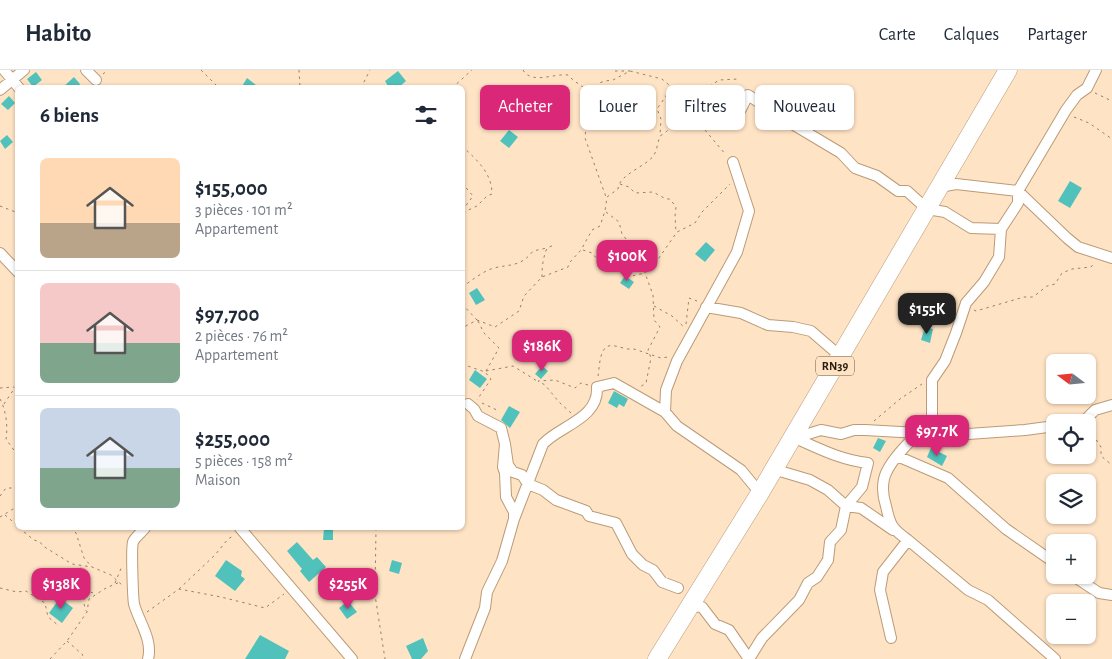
<!DOCTYPE html>
<html lang="fr">
<head>
<meta charset="utf-8">
<style>
	body { margin:0; font-family:"Alegreya Sans",sans-serif; background:#f6f6f7; color:#1f2937; height:100vh; display:flex; flex-direction:column; font-size:19px; white-space:nowrap }
	* { box-sizing:border-box; margin:0 }
	p { font-size:16px; color:#747a83 }
	.icon { flex:none; width:28px; height:28px; fill:none; stroke:currentColor; stroke-width:2; stroke-linecap:round; stroke-linejoin:round }
	.map { position:relative; flex:1; overflow:hidden }
	.drawer { position:absolute; left:15px; top:15px; width:450px; height:445px; display:flex; flex-direction:column; background:#fff; border-radius:8px; box-shadow:0 1px 4px #0004 }
	.drawer>* { flex:none }
	.banner { position:absolute; left:480px; top:15px; width:475px; height:45px; display:flex; gap:10px }
	.needle { width:32px; rotate:286deg }
	.controls { position:absolute; left:1046px; top:284px; display:grid; gap:10px }
	.controls a { display:grid; place-items:center; width:50px; height:50px; border-radius:8px; background:#fff; box-shadow:0 1px 4px #0004; font-size:25px }
	.price { position:absolute; translate:-50% -42px; padding:0 11px; border-radius:10px; background:#db2777; color:#fff; font-size:16px; line-height:32px; filter:drop-shadow(0 1px 2px #0008) }
	.price::after { content:''; position:absolute; left:50%; top:30px; width:15px; height:11px; margin-left:-8px; background:inherit; clip-path:polygon(0 0,100% 0,50% 100%) }
	.price.active { background:#222; color:#fff }
	ul { padding:0; list-style:none }
	li { display:flex; align-items:center; gap:15px; height:125px; padding:0 25px }
	li+li { border-top:1px solid #e0e1e3 }
	li span { display:grid; place-items:center; flex:none; width:140px; height:100px; border-radius:8px; color:#555 }
	li>.icon { margin-inline-start:auto }
	span .icon { width:60px; height:60px; fill:#fffc; stroke-width:1 }
	li b { font-size:21px }
	h2 { display:flex; justify-content:space-between; align-items:center; height:60px; padding:0 25px; font-size:21px }
	.pill { padding:0 18px; border-radius:8px; background:#fff; box-shadow:0 1px 4px #0004; font-size:18px; line-height:45px }
	.pill.active { background:#db2777; color:#fff }
	header { display:flex; align-items:center; gap:30px; box-sizing:border-box; height:70px; padding:0 25px; background:#fff; border-bottom:1px solid #e0e1e3 }
	header strong { font-size:24px }
	nav { display:flex; gap:28px; margin-inline-start:auto; font-size:18px }
	.map>svg:first-child { display:block }
	.building { fill:#51c2bb }
	.lines { fill:none; stroke-linecap:round; stroke-linejoin:round }
	.minor-casing { stroke:#bb9b77; stroke-width:12 }
	.trunk-casing { stroke:#bb9b77; stroke-width:19 }
	.path { stroke:#96816b; stroke-width:1; stroke-dasharray:2.5 4; stroke-linecap:butt }
	.minor { stroke:#fff; stroke-width:10 }
	.trunk { stroke:#fff; stroke-width:18 }
	.labels { text-anchor:middle; dominant-baseline:central; stroke-width:4.5; stroke-linejoin:round; paint-order:stroke }
	.shield { fill:#ffe3c5; stroke:#6a5846; stroke-width:1 }
	.shield-label { font-size:12px; font-weight:bold; fill:#2a1d0f }
</style>
</head>
<body>
<header>
<strong>Habito</strong>
<nav><a>Carte</a><a>Calques</a><a>Partager</a></nav>
</header>
<div class="map">
<svg width="1112" height="589" viewBox="0 0 1112 589">
	<rect width="100%" height="100%" fill="#ffe3c5"/>
	<path class="building" d="M398,1l8,10 -8,7h-9l-4,-7z
		M36,2l6,8 -9,7 -6,-8z
		M74,7l6,7 -3,4h-15z
		M247,8l13,10h-19z
		M802,18l21,10 -11,28 -7,-3 9,-21 -15,-7z
		M9,26l6,7 -7,7 -7,-6z
		M509,60l9,7 -9,11 -9,-7z
		M7,65l6,7 -8,7 -5,-8z
		M1070,111l12,7 -12,20 -12,-7z
		M706,172l9,8 -10,12 -10,-8z
		M625,206l9,6 -5,7 -9,-6z
		M477,218l8,12 -9,5 -7,-12z
		M925,257l8,2 -3,14 -9,-3z
		M542,296l6,5 -7,8 -6,-5z
		M475,300l12,9 -7,9 -11,-8z
		M614,321l14,8 -4,8 -5,-3 -2,4 -9,-5z
		M509,336l11,6 -10,16 -9,-8z
		M878,368l8,3 -6,11 -7,-4z
		M931,378l16,8 -5,10 -15,-9z
		M324,458h9v12h-10z
		M297,472l16,18 4,-3 9,10 -17,15 -9,-11 2,-2 -15,-18z
		M226,490l16,11 -1,5 4,3 -10,12 -20,-15z
		M392,490l10,3 -3,11 -10,-3z
		M60,528l13,10 -11,15 -13,-10z
		M348,531l9,11 -10,7 -8,-11z
		M260,565l29,16 -4,8h-40z
		M423,568l5,13 -7,8h-9l-6,-13z"/>
	<g class="lines">
		<g class="minor-casing">
			<path id="minor" d="M4,0l15,18
				M86,0l10,10
				M0,20l24,-20
				M694,40h7l12,-12 9,9 19,2 7,-14 36,24 57,34 14,15 22,8 21,15h9l20,18 18,3 26,16 30,1 -2,28 -15,25 -18,21 -10,30 -11,28 -13,19v42c-15,11 -44,39 -48,57 -2,9 -1,18 2,27 4,19 6,23 22,34l-25,32 -3,18 11,48
				M940,117l16,-3 62,7 49,47 11,9 34,11
				M1001,159l17,-26v-12l48,-81 11,-15 10,-7 9,-18
				M0,183l18,19
				M706,237l35,6 27,12 25,2 18,4 29,25
				M468,334l6,5 4,7 23,12 4,16 -2,23 2,6 1,24 8,15v7
				M665,342l1,-22 11,-29 60,-109 12,-41 -16,-49
				M1075,352l9,-1 11,-11 17,-5
				M793,370l2,-2 26,-8 20,4 13,-4h11l89,5 71,-5 30,-4
				M505,374l3,21 5,7 9,3 6,9 15,6 13,10 30,11 3,5 27,7 16,31 11,11 10,5 9,12 16,6
				M897,386l51,22 58,51 49,34
				M773,399l37,11 18,10 18,16 15,2 32,22
				M145,458c-3,4 -10,9 -12,14 -2,6 0,56 1,62 5,18 19,36 14,55
				M240,458l112,131
				M908,470l60,50 20,10 67,59
				M1072,505l27,18 13,2
				M690,536l12,1 13,17 14,6 20,29
				M465,589l20,-51 2,-16 15,-31 12,-42 29,-75c16,-18 56,-25 54,-57l17,-4 51,29 12,14 64,44 19,23
				M749,589l13,-21 37,-38 9,-17 9,-6 11,-17 2,-18 11,-12 5,-24 16,-19 6,-24c-27,-3 -48,-14 -73,-25"/>
		</g>
		<g class="trunk-casing">
			<path id="trunk" d="M657,589l103,-166 248,-423"/>
		</g>
		<path class="path" d="M201,0l18,18
			M299,0l1,18
			M523,0c9,15 31,3 45,5 6,7 14,10 21,18l10,-10 6,-2 8,-1 17,-9 32,8 7,6 -1,8 -11,16 4,10 -1,17
			M615,1h15
			M103,4l5,-4
			M361,18l9,-18
			M452,18l20,-18
			M589,23l-4,45 21,59
			M1095,23l17,8
			M696,30l10,-11 13,-9 20,-1
			M684,45l21,15 21,25
			M1074,47l15,6 23,16
			M462,76c15,14 30,27 30,48l-5,2 -10,10 -15,7
			M462,113l11,13 -11,15
			M620,114l9,3 6,6 18,-1 13,7h4l6,8 -1,9 1,16
			M0,136l18,7
			M606,142l13,10 3,12 8,10 15,29 8,22 1,25 6,7 -12,23 3,8 -5,25 -6,4
			M583,180l9,3 13,15 27,8 13,-3 9,-8 23,-33 18,-9 7,-11 28,-28
			M462,188l1,28
			M542,207c0,-11 1,-19 5,-29l7,-3
			M462,217c9,-6 21,-16 32,-19 16,-4 27,-1 39,-17l14,-3
			M462,234l15,16 -15,8
			M654,236l18,10 13,12
			M974,240l2,1 48,-14h9l14,-11 8,-2 7,-11 10,-4 19,-2 3,-4
			M477,250l18,7 24,-16 5,-15 18,-19 26,-10 2,-5 11,-12 11,-20 8,-4 5,-15 2,-14 11,-8c1,-15 28,-22 36,-34 3,-5 4,-14 6,-19 11,-6 15,-16 25,-22
			M478,251l6,12 15,15 -13,23
			M686,254l3,-26 8,3
			M18,289l-3,3 3,9
			M462,294l23,8 6,7 -14,21
			M486,301l27,-5 24,15
			M598,306c2,-11 1,-34 17,-30 6,1 12,4 19,3l27,9 7,-1
			M0,318l14,-1
			M0,329c6,11 8,27 6,40l12,17
			M482,333l17,8
			M4,334l14,-21
			M571,343l-12,-11 -14,-17 -7,-4 17,-1 20,8 6,-5 7,2
			M874,351l26,-22 22,-15
			M1089,359l12,18v9l11,9
			M0,426l6,-8h12
			M5,445l13,11
			M0,447l18,-11
			M19,458l15,12 6,2 3,4 29,18 20,3
			M70,458l6,5 8,25 8,9 19,8 11,10
			M376,458l-1,67 10,64
			M115,513l7,-17
			M69,516l13,-20
			M0,518l17,4 9,-1 19,12 3,14 11,9
			M179,519l36,-34 13,-16 5,-3
			M84,521v13l2,7
			M33,525c26,-7 38,-9 64,-1
			M147,542l32,-23 42,8 44,11 19,-14
			M67,571l16,14 -3,4
			M50,589l17,-18 20,-29 2,-13 17,-11 14,-6"/>
		<use href="#minor" class="minor"/>
		<use href="#trunk" class="trunk"/>
	</g>
	<g class="labels">
		<rect class="shield" x="816" y="286.5" width="38" height="19" rx="4"/>
		<g class="shield-label">
			<text x="835" y="296">RN39</text>
		</g>
	</g>
</svg>
<div class="controls">
<a><svg class="needle" viewBox="-14 -14 28 28"><path d="M0-13l5 13h-10z" fill="#e53935"/><path d="M0 13l5-13h-10z" fill="#747a83"/></svg></a>
<a><svg class="icon" aria-label="locate" viewBox="0 0 24 24"><circle cx="12" cy="12" r="6"/><path d="M12 2v4M12 18v4M2 12h4M18 12h4"/></svg></a>
<a><svg class="icon" aria-label="layers" viewBox="0 0 24 24"><path d="M12 4l9 5-9 5-9-5zM3 14l9 5 9-5"/></svg></a>
<a>+</a>
<a>−</a>
</div>
<b class="price" style="left:627px;top:212px">$100K</b>
<b class="price active" style="left:927px;top:265px">$155K</b>
<b class="price" style="left:542px;top:302px">$186K</b>
<b class="price" style="left:937px;top:387px">$97.7K</b>
<b class="price" style="left:61px;top:540px">$138K</b>
<b class="price" style="left:348px;top:540px">$255K</b>
<div class="banner">
<a class="pill active">Acheter</a>
<a class="pill">Louer</a>
<a class="pill">Filtres</a>
<a class="pill">Nouveau</a>
</div>
<section class="drawer">
<h2>6 biens<svg class="icon" aria-label="filters" viewBox="0 0 24 24"><path d="M4 7h16M4 17h16"/><circle cx="9" cy="7" r="2"/><circle cx="15" cy="17" r="2"/></svg></h2>
<ul>
<li><span style="background:linear-gradient(#ffd9b3 65%,#b9a48a 0)"><svg class="icon" aria-label="home" viewBox="0 0 24 24"><path d="M3 11l9-7 9 7M6 9v11h12V9"/></svg></span><div><b>$155,000</b><p>3 pièces · 101 m²</p><p>Appartement</p></div></li>
<li><span style="background:linear-gradient(#f6c9c9 60%,#7fa58c 0)"><svg class="icon" aria-label="home" viewBox="0 0 24 24"><path d="M3 11l9-7 9 7M6 9v11h12V9"/></svg></span><div><b>$97,700</b><p>2 pièces · 76 m²</p><p>Appartement</p></div></li>
<li><span style="background:linear-gradient(#c9d6e8 60%,#7fa58c 0)"><svg class="icon" aria-label="home" viewBox="0 0 24 24"><path d="M3 11l9-7 9 7M6 9v11h12V9"/></svg></span><div><b>$255,000</b><p>5 pièces · 158 m²</p><p>Maison</p></div></li>
</ul>
</section>
</div>
</body>
</html>
